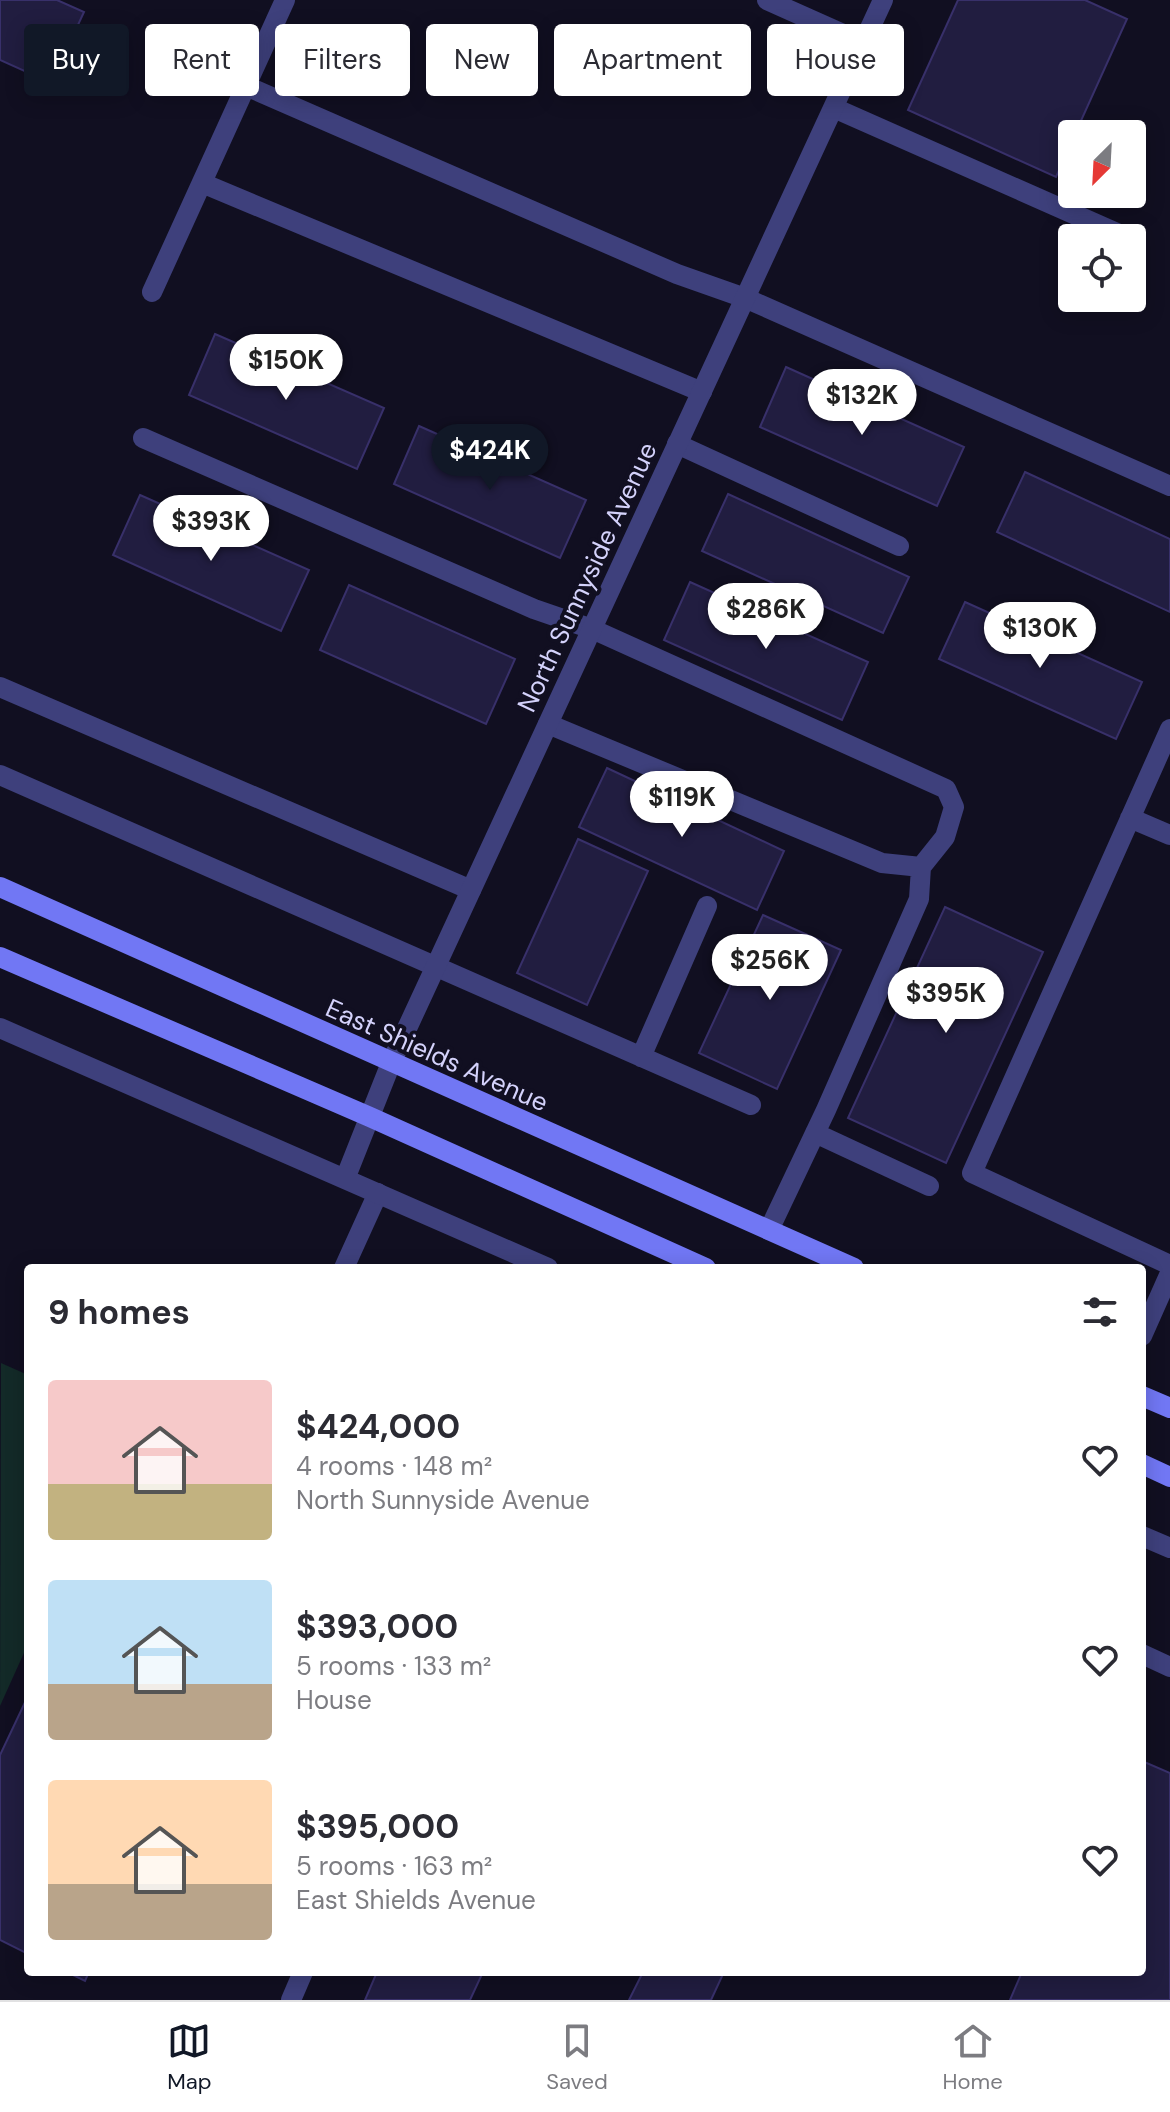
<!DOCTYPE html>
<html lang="en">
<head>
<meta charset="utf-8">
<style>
	body { margin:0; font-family:"DM Sans",sans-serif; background:#f2f2f3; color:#2b2b33; height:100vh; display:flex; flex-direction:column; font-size:30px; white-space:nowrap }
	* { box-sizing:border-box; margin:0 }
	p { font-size:26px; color:#7c7c81 }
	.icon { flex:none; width:44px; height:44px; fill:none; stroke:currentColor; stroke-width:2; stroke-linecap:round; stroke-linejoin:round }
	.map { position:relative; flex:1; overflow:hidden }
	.details { position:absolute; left:24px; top:1264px; width:1122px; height:712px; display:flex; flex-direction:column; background:#fff; border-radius:8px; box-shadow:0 4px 20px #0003 }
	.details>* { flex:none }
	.hud { position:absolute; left:24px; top:24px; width:1122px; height:72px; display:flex; gap:16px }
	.needle { width:52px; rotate:204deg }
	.tools { position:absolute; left:1058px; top:120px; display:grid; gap:16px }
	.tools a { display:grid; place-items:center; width:88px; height:88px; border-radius:8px; background:#fff; box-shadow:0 4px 20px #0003; font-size:40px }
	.price { position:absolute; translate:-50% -68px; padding:0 18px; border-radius:28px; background:#fff; color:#222; font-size:26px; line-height:52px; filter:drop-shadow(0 2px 4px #0008) }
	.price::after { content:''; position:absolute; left:50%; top:48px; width:24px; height:18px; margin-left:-12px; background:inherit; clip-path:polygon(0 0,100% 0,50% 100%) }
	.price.active { background:#111827; color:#fff }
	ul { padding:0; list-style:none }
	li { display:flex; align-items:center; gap:24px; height:200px; padding:0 24px }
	li span { display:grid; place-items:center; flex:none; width:224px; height:160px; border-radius:8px; color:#555 }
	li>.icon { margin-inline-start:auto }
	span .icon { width:96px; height:96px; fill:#fffc; stroke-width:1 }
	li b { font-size:34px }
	h2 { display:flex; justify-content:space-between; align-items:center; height:96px; padding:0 24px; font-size:34px }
	.pill { padding:0 28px; border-radius:8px; background:#fff; box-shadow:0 4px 20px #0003; font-size:28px; line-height:72px }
	.pill.active { background:#111827; color:#fff }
	.menu { display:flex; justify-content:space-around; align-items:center; height:112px; border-top:2px solid #e1e1e2; background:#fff; font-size:22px; color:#7c7c81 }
	.menu a { display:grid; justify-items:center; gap:4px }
	.menu .active { color:#111827 }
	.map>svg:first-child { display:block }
	.green { fill:#132a28 }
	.building { fill:#211d40; stroke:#38306a; stroke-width:2 }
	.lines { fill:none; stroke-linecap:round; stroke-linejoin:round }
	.service { stroke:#3e407c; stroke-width:20 }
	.minor { stroke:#3e407c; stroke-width:20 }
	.secondary { stroke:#7177f4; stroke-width:20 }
	.labels { text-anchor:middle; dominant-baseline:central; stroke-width:8; stroke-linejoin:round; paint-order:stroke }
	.street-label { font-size:26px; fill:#d4d2fb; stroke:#110f21 }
</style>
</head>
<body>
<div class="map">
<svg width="1170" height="2000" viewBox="0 0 1170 2000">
	<rect width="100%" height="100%" fill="#110f21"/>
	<path class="green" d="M1,1363l27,12v269l-28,62z"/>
	<path class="building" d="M0,0h57l27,12 -33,71 -51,-23z
		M958,0h127l42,19 -52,115h-3v7l-16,36 -148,-67z
		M215,334l169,74 -27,61 -168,-74z
		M786,367l178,80 -27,59 -177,-79z
		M419,426l167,74 -26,58 -166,-74z
		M1025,472l145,67v73l-173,-80z
		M728,494l181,83 -26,56 -181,-82z
		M140,495l169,75 -28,61 -168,-76z
		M690,582l178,80 -26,58 -178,-80z
		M349,585l166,74 -29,65 -166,-74z
		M965,602l177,80 -26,57 -177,-80z
		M607,768l177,83 -27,59 -178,-83z
		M578,839l70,32 -61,134 -70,-32z
		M945,907l98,45 -97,211 -98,-45z
		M763,915l78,35 -64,139 -78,-36z
		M28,1696v258l-28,-14v-185z
		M1142,1761l28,12v227h-160l12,-28h120z
		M67,1972h22l-4,9z
		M377,1972h106l-13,28h-105z
		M643,1972h81l-13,28h-82z"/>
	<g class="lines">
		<path class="service" d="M767,0l96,43
			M246,86l431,188 68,24 425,188
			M834,108l294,130
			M202,183l500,209
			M152,292l133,-292
			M143,438l391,171 58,20 354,160 8,18 -9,30 -24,30 -39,-4 -334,-139
			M677,444l222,102
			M0,687l471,203
			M1170,729l-198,444 198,92
			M0,775l751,330
			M1130,818l40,17
			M641,1057l66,-151
			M815,1133l114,53
			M769,1230l57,-120 93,-211 2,-32
			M344,1268l34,-75
			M1142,1336l28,-63
			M1142,1654l28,13"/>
		<path class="minor" d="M0,1028l548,240
			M345,1179l46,-116 492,-1063
			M1142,1536l28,12
			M291,2000l12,-28"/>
		<path class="secondary" d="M0,887l854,381
			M0,957l370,160 336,151
			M1142,1396l28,12
			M1142,1464l28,13"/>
	</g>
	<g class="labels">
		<g class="street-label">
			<text transform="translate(587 577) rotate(-65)">North Sunnyside Avenue</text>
			<text transform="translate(437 1055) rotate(24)">East Shields Avenue</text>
		</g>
	</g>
</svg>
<div class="tools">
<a><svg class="needle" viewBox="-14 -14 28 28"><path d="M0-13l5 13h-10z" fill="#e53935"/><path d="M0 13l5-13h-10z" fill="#7c7c81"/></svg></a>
<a><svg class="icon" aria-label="locate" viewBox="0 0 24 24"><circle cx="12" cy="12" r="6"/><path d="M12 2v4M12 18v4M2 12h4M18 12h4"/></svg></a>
</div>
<b class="price" style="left:286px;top:402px">$150K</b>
<b class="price" style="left:862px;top:437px">$132K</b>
<b class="price active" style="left:490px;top:492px">$424K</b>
<b class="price" style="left:211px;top:563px">$393K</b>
<b class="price" style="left:766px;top:651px">$286K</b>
<b class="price" style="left:1040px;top:670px">$130K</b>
<b class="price" style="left:682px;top:839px">$119K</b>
<b class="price" style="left:770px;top:1002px">$256K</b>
<b class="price" style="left:946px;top:1035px">$395K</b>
<div class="hud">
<a class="pill active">Buy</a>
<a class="pill">Rent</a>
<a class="pill">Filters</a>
<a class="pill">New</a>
<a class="pill">Apartment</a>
<a class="pill">House</a>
</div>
<section class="details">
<h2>9 homes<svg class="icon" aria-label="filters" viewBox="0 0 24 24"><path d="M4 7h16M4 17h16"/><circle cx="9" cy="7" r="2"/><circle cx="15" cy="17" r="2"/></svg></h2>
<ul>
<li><span style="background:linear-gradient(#f6c9c9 65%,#c2b280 0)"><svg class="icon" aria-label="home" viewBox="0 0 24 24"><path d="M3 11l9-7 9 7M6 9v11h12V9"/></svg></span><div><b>$424,000</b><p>4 rooms · 148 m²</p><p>North Sunnyside Avenue</p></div><svg class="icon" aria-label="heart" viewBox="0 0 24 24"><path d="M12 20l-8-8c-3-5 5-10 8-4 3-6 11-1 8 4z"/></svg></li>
<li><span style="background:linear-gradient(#bfe0f5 65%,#b9a48a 0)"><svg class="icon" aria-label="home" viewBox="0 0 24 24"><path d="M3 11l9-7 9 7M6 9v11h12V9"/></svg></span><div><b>$393,000</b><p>5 rooms · 133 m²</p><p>House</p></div><svg class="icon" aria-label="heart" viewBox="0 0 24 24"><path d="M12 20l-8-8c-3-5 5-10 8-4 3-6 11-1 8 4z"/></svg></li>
<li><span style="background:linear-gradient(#ffd9b3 65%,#b9a48a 0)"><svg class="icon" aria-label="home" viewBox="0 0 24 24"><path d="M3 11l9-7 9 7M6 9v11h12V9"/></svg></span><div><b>$395,000</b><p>5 rooms · 163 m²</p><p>East Shields Avenue</p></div><svg class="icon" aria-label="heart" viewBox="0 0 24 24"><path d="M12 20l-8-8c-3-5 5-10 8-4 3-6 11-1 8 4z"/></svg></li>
</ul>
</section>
</div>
<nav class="menu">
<a class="active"><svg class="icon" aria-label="map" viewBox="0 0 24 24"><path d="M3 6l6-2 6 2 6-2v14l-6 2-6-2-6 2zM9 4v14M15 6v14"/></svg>Map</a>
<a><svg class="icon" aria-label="saved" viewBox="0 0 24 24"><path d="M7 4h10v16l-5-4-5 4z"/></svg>Saved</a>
<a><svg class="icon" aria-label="home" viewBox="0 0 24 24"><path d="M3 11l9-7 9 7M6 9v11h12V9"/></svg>Home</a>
</nav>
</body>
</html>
